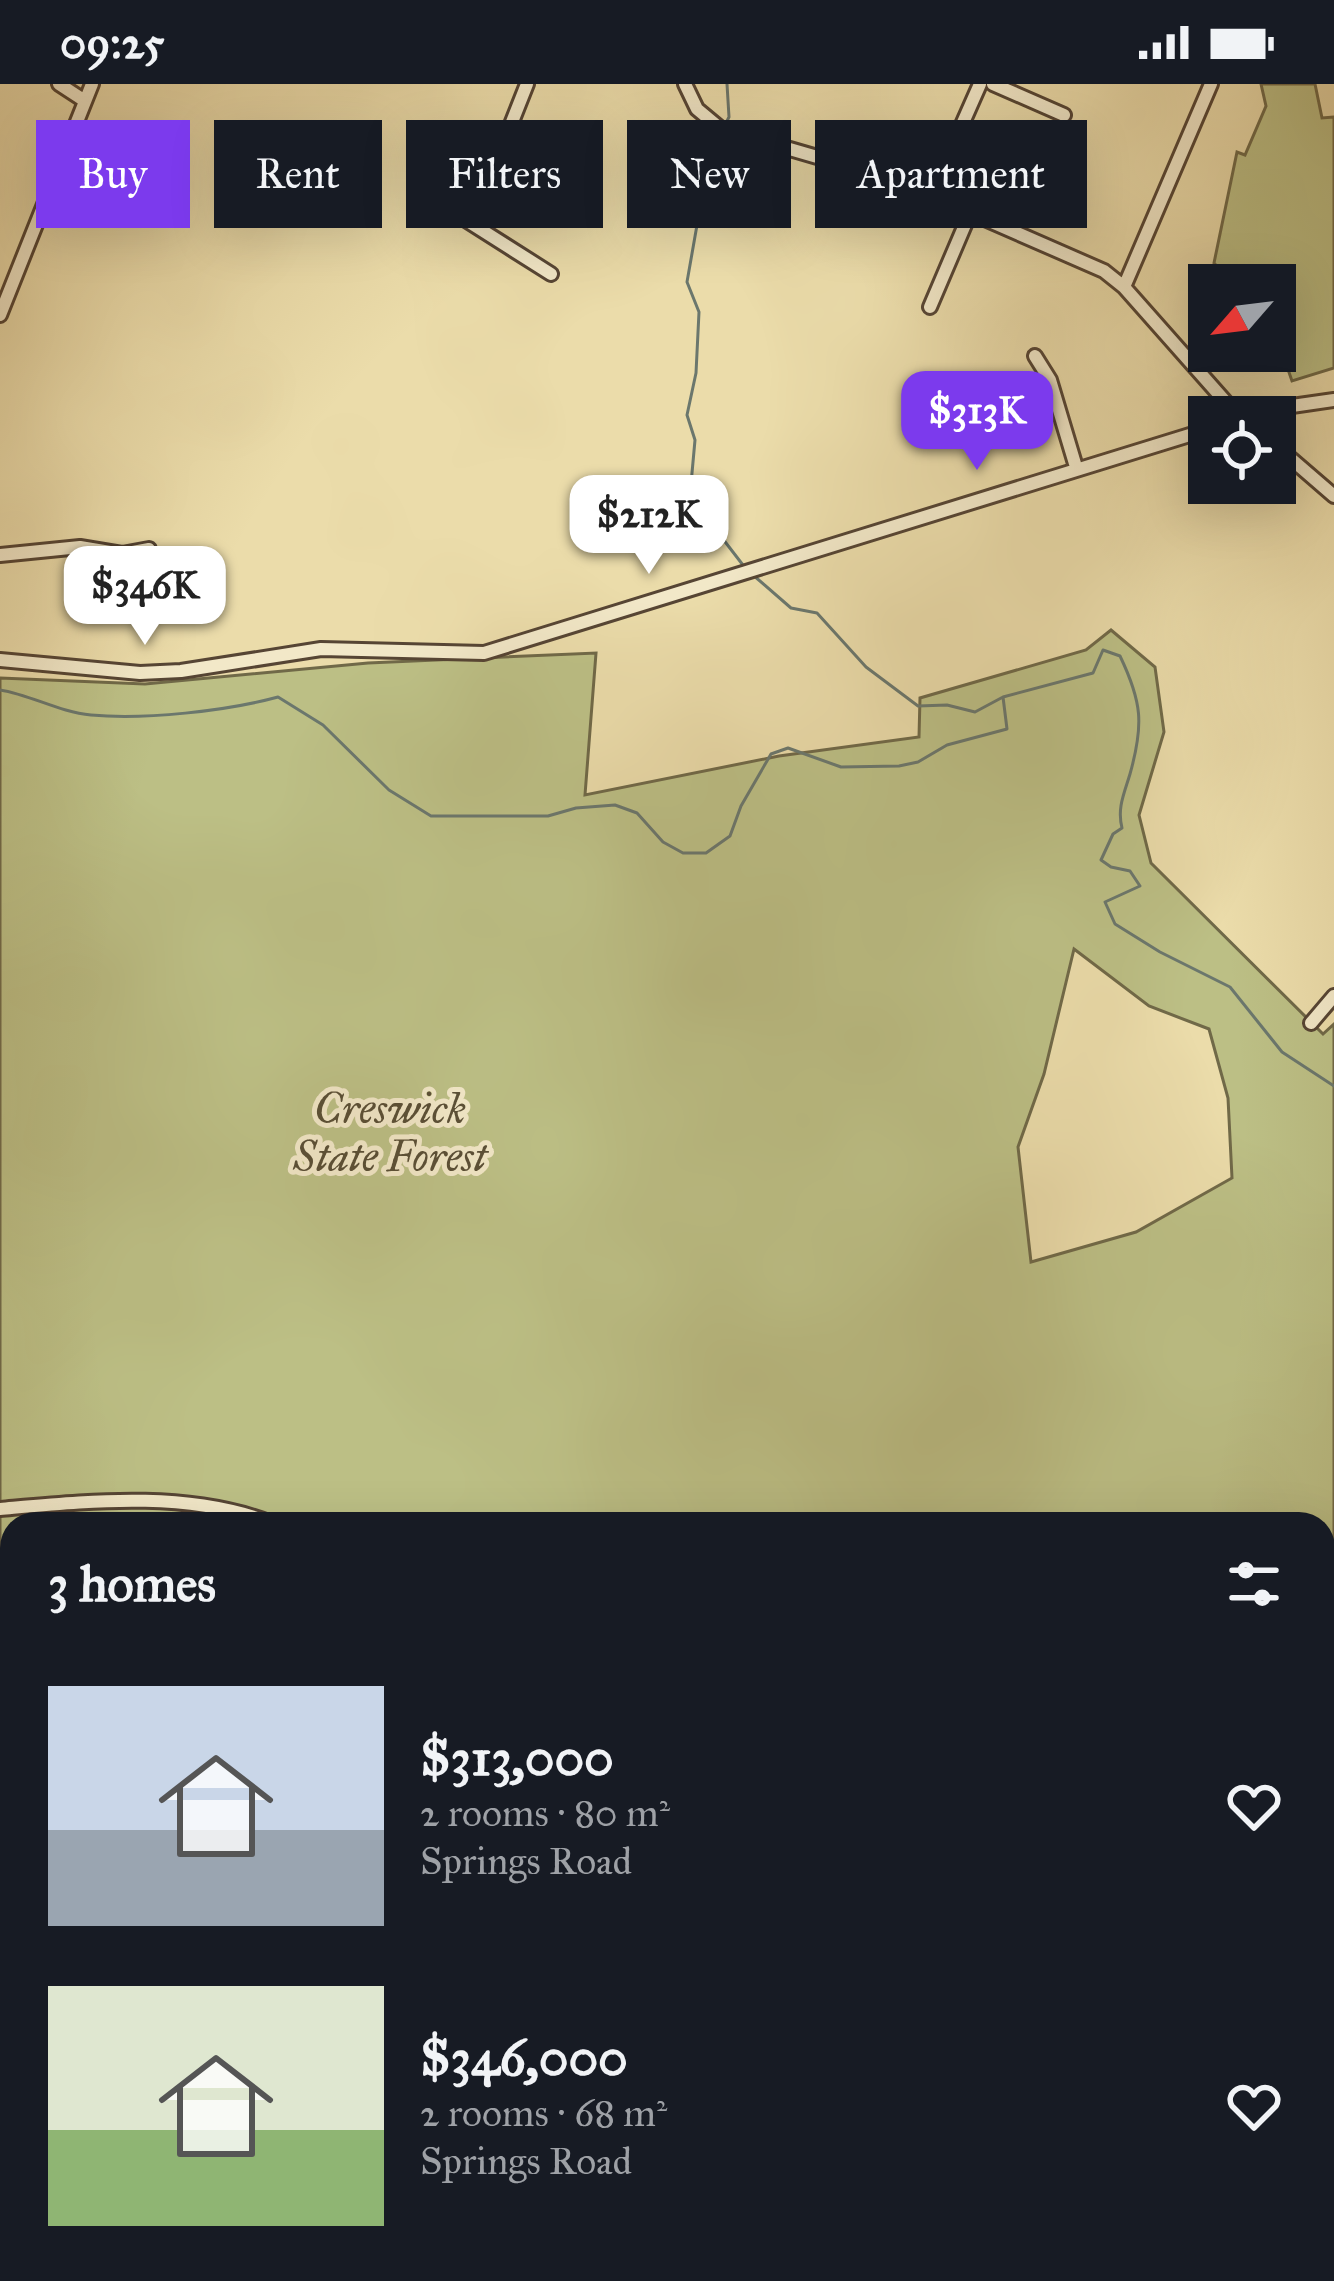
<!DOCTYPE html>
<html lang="en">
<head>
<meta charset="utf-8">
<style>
	body { margin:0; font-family:"IM FELL Great Primer",serif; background:#20242c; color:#f1f3f6; height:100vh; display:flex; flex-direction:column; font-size:45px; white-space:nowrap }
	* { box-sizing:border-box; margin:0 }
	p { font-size:39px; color:#9ea1a6 }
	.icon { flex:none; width:66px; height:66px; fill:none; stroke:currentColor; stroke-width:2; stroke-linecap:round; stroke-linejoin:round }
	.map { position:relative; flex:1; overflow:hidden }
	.panel { position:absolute; left:0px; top:1428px; width:1335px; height:771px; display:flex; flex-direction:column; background:#171b24; border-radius:36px 36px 0 0; box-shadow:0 12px 48px #0002 }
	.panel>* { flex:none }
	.hud { position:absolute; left:36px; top:36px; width:1263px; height:108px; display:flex; gap:24px }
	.needle { width:78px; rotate:242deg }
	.tools { position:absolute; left:1188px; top:180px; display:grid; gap:24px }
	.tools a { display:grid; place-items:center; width:108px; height:108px; border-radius:0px; background:#171b24; box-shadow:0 12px 48px #0002; font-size:60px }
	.price { position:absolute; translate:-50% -102px; padding:0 27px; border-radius:24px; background:#fff; color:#222; font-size:39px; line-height:78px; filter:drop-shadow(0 3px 6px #0008) }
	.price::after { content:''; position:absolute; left:50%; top:72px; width:36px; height:27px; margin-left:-18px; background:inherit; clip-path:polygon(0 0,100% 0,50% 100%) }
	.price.selected { background:#7c3aed; color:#fff }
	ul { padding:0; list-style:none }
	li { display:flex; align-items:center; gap:36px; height:300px; padding:0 48px }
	li span { display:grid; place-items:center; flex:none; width:336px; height:240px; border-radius:0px; color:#555 }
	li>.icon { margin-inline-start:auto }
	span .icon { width:144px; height:144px; fill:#fffc; stroke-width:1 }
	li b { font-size:51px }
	h2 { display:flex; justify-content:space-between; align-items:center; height:144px; padding:0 48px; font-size:51px }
	.chip { padding:0 42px; border-radius:0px; background:#171b24; box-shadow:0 12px 48px #0002; font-size:42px; line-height:108px }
	.chip.selected { background:#7c3aed; color:#fff }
	.status { display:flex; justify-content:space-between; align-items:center; height:84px; padding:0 60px; background:#171b24; direction:ltr }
	.status svg { height:33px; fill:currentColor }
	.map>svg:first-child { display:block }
	.green { fill:#bcbf85; stroke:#706948; stroke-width:3; fill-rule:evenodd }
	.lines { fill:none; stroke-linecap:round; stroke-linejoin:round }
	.stream { stroke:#6b776d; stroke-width:3 }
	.minor-casing { stroke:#564534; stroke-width:18 }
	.minor { stroke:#f2e8c8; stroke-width:12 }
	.labels { text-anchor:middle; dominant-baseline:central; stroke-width:10; stroke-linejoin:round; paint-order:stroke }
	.park-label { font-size:42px; font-style:italic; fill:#5a4f36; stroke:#f2e8c8 }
</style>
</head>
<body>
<div class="status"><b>09:25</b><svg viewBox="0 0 49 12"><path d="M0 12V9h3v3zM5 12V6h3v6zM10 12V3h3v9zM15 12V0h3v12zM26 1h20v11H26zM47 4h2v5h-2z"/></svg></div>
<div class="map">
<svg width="1334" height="2197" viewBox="0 0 1334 2197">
	<rect width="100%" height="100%" fill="#ebdcaa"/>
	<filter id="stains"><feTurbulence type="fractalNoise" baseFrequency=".00167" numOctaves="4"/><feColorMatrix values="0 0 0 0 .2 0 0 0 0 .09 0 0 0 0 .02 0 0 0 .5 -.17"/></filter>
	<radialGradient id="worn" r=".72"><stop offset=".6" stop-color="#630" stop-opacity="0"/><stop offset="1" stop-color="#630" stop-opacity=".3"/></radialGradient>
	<path class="green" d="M1261,0h54l7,34 12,-1v251l-42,13 -17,-49v-47h-41l-20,-22 23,-111 8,3 21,-49z
		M1111,546l44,37 9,65 -25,83 12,48 172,171 11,-10v1257h-1334v-1603l145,6 223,-21 228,-10 -11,142 194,-39 140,-19 1,-39 166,-48zM1074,865l75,57 60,23 19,69 4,80 -96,54 -105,30 -13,-115 26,-73zM12,1440h1311v747h-1311z"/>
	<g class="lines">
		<path class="stream" d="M726,39l3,-6 -2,-33
			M721,48l-11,19 -23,131 12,30 -3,61 -9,42 8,25 -4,44 15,33 40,52
			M753,491l38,33 26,5 49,54 52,39 29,-1 28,7 28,-15 90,-24 10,-23 17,6c22,46 24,68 10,118 -6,20 -13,34 -8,54l-9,6 -12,26 10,7 19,4 10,15 -35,16 10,22 45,28 70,35 52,65 52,34
			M0,606c31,5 59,22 91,25 53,5 136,-4 187,-18l45,28 66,65 42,26h117l28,-8 39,-3 22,8 26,29 20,11h23l24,-17 11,-30 30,-52 17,-6 53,19 58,-1 19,-4 29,-17 60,-16 -4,-32
			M0,1860l12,1
			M557,2187l6,10
			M443,2197l6,-10"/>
		<g class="minor-casing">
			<path id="minor" d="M59,0l26,17
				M685,0l12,25 24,20 172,50 211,92 20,16 115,130
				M993,0l71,31
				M931,111l49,-111
				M428,112l123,78
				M472,139l55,-139
				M1124,203l87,-203
				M930,223l40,-94
				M0,231l92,-231
				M1035,272l15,24 26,87
				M1249,333l36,-10 49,-7
				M1275,361l59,51
				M0,471l80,-8 42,7 27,-5
				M0,576l140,13 41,-2 140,-22 163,4 725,-224
				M1311,939l23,-27
				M0,1425c90,-8 188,-19 274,15
				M0,1584l12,-5
				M921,2187l18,10
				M1177,2187l2,10"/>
		</g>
		<use href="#minor" class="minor"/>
	</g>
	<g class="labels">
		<g class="park-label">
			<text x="390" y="1025">Creswick<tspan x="390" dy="48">State Forest</tspan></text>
		</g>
	</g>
	<rect width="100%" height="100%" filter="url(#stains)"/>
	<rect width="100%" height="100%" fill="url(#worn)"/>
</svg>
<div class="tools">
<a><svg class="needle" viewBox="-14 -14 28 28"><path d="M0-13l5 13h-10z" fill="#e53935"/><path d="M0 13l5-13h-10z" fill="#9ea1a6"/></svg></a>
<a><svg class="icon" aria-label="locate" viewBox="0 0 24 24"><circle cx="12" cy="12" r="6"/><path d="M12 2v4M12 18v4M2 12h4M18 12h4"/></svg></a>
</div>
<b class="price selected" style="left:977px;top:389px">$313K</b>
<b class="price" style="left:649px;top:493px">$212K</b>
<b class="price" style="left:145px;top:564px">$346K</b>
<div class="hud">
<a class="chip selected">Buy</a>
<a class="chip">Rent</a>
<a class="chip">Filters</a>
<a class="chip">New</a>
<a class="chip">Apartment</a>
</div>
<section class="panel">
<h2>3 homes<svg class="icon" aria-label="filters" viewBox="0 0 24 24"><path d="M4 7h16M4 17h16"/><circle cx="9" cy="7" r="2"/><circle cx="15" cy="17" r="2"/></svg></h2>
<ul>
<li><span style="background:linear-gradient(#c9d6e8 60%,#9aa5b1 0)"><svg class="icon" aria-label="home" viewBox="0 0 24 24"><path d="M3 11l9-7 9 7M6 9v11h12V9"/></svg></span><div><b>$313,000</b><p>2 rooms · 80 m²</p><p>Springs Road</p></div><svg class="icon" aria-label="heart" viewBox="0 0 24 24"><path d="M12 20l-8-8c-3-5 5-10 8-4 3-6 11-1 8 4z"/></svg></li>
<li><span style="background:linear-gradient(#dfe7d0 60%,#8fb573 0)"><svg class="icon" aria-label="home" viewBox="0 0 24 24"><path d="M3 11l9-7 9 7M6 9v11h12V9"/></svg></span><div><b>$346,000</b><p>2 rooms · 68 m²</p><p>Springs Road</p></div><svg class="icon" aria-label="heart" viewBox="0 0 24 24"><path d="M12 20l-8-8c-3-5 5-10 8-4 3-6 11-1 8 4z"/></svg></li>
</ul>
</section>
</div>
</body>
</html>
